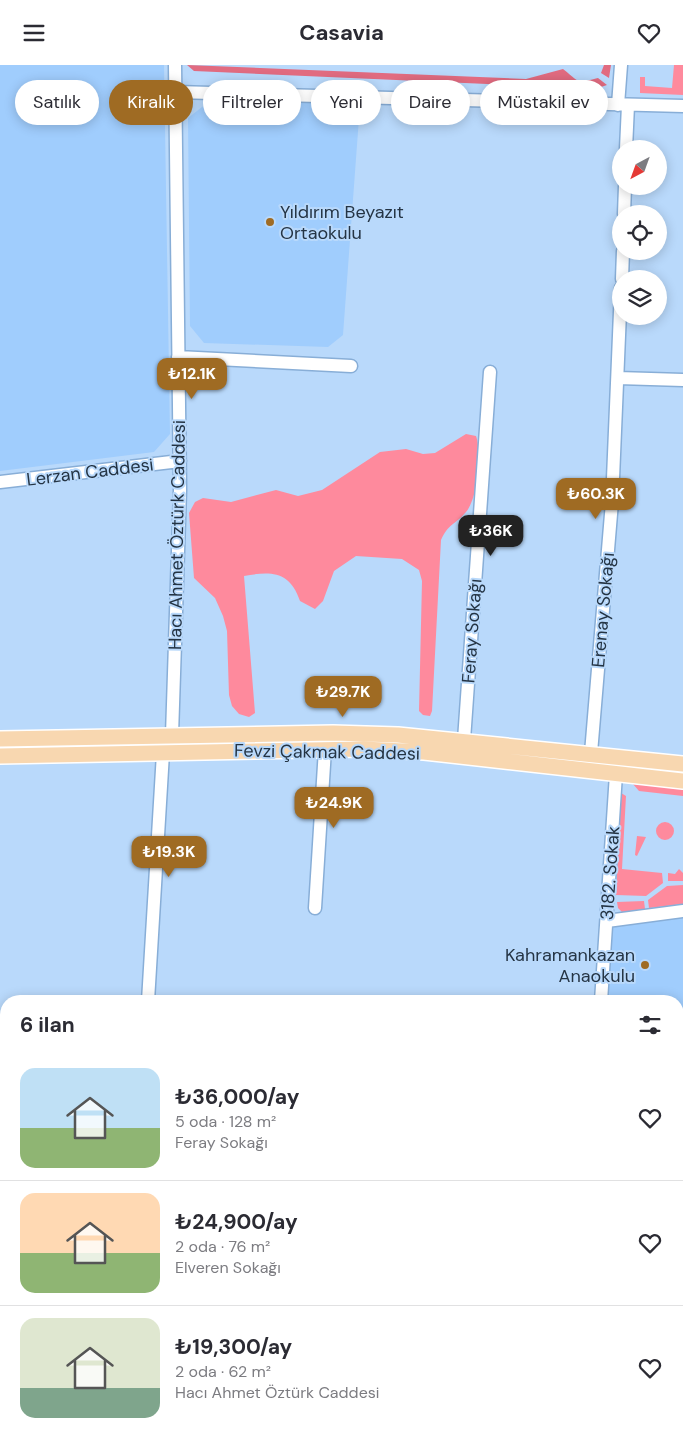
<!DOCTYPE html>
<html lang="tr">
<head>
<meta charset="utf-8">
<style>
	body { margin:0; font-family:"DM Sans",sans-serif; background:#f7f7f7; color:#2b2b33; height:100vh; display:flex; flex-direction:column; font-size:19px; white-space:nowrap }
	* { box-sizing:border-box; margin:0 }
	p { font-size:16px; color:#7c7c81 }
	.icon { flex:none; width:28px; height:28px; fill:none; stroke:currentColor; stroke-width:2; stroke-linecap:round; stroke-linejoin:round }
	.map { position:relative; flex:1; overflow:hidden }
	.drawer { position:absolute; left:0px; top:930px; width:684px; height:446px; display:flex; flex-direction:column; background:#fff; border-radius:20px 20px 0 0; box-shadow:0 2px 12px #0003 }
	.drawer>* { flex:none }
	.guide { position:absolute; left:15px; top:15px; width:654px; height:45px; display:flex; gap:10px }
	.needle { width:32px; rotate:221deg }
	.controls { position:absolute; left:612px; top:75px; display:grid; gap:10px }
	.controls a { display:grid; place-items:center; width:55px; height:55px; border-radius:50%; background:#fff; box-shadow:0 2px 12px #0003; font-size:25px }
	.price { position:absolute; translate:-50% -42px; padding:0 11px; border-radius:10px; background:#9f6b23; color:#fff; font-size:16px; line-height:32px; filter:drop-shadow(0 1px 2px #0008) }
	.price::after { content:''; position:absolute; left:50%; top:30px; width:15px; height:11px; margin-left:-8px; background:inherit; clip-path:polygon(0 0,100% 0,50% 100%) }
	.price.selected { background:#222; color:#fff }
	ul { padding:0; list-style:none }
	li { display:flex; align-items:center; gap:15px; height:125px; padding:0 20px }
	li+li { border-top:1px solid #e1e1e2 }
	li span { display:grid; place-items:center; flex:none; width:140px; height:100px; border-radius:15px; color:#555 }
	li>.icon { margin-inline-start:auto }
	span .icon { width:60px; height:60px; fill:#fffc; stroke-width:1 }
	li b { font-size:21px }
	h2 { display:flex; justify-content:space-between; align-items:center; height:60px; padding:0 20px; font-size:21px }
	.pill { padding:0 18px; border-radius:22px; background:#fff; box-shadow:0 2px 12px #0003; font-size:18px; line-height:45px }
	.pill.selected { background:#9f6b23; color:#fff }
	header { display:flex; justify-content:space-between; align-items:center; height:65px; padding:0 20px; background:#fff; font-size:22px; font-weight:700 }
	.map>svg:first-child { display:block }
	.built { fill:#a0cdfd }
	.green { fill:#fe8a9d }
	.forest { fill:#e16b80 }
	.lines { fill:none; stroke-linecap:round; stroke-linejoin:round }
	.minor-casing { stroke:#88aed7; stroke-width:15 }
	.major-casing { stroke:#fff; stroke-width:18 }
	.minor { stroke:#fff; stroke-width:12 }
	.major { stroke:#f8d7b0; stroke-width:15 }
	.poi-dot { fill:#9f6b23; stroke:#b9d9fb; stroke-width:2 }
	.labels { text-anchor:middle; dominant-baseline:central; stroke-width:4; stroke-linejoin:round; paint-order:stroke }
	.poi-label { font-size:18px; fill:#243444; stroke:#b9d9fb; text-anchor:start }
	.street-label { font-size:18px; fill:#243444; stroke:#b9d9fb }
</style>
</head>
<body>
<header><svg class="icon" aria-label="menu" viewBox="0 0 24 24"><path d="M4 6h16M4 12h16M4 18h16"/></svg>Casavia<svg class="icon" aria-label="heart" viewBox="0 0 24 24"><path d="M12 20l-8-8c-3-5 5-10 8-4 3-6 11-1 8 4z"/></svg></header>
<div class="map">
<svg width="683" height="1376" viewBox="0 0 683 1376">
	<rect width="100%" height="100%" fill="#b9d9fb"/>
	<path class="built" d="M0,0h164l6,369 -16,18 -154,19z
		M211,35l130,4 14,3 4,11 -16,217 -15,12 -124,-4 -14,-17 -2,-208z
		M683,852v148l-5,2v-66h-73l4,-73z"/>
	<path class="green" d="M674,0h9v30l-43,-2v-16h5v9l27,2z
		M466,369l10,2c6,16 2,62 -10,76 -10,12 -18,12 -25,28l-9,171 -2,5 -7,-1 -4,-4 3,-130 -3,-11 -17,-11 -46,-3 -22,15 -11,30 -8,8 -15,-8c-10,-30 -29,-30 -56,-25l11,137 -6,4 -10,-3 -7,-8 -3,-11 -2,-64 -4,-15 -8,-18 -21,-20 -5,-65 6,-11 8,-4 28,4 45,-12 22,6 24,-6 58,-38 26,-3 17,5 12,-1z
		M633,719l50,5v7l-44,-5z
		M621,728l5,3 -4,73 40,4 1,10 -17,13 -30,-1z
		M656 766a9 9 0 1 1 18 0a9 9 0 1 1-18 0Z
		M637,771l9,1 -9,19 -2,-1z
		M679,804l4,4v8h-15v-8l7,1z
		M683,820v19l-34,4 -1,-8 19,-14z
		M644,836l1,8 -23,3 -4,-4 -1,-6z
		M6,1248v56l-6,5v-59z
		M7,1370h70l-8,6h-59l-5,-5z
		M202,1370h75v1l-6,5h-63z"/>
	<path class="forest" d="M187,0l339,14 37,-10c18,14 12,15 35,9l9,7 -9,3h-22l-382,-17z
		M604,0h7l-2,13 -8,-5z
		M358,1370h20l1,4 -24,2z"/>
	<g class="lines">
		<g class="minor-casing">
			<path id="minor" d="M176,27l507,14
				M618,40l3,-40
				M626,84l2,-44
				M624,149l1,-28
				M622,214l1,-28
				M178,292l173,9
				M618,313l65,2
				M0,417l180,-21
				M172,670l8,-245 -5,-425
				M464,675l26,-368
				M591,688l21,-251 9,-214
				M315,843l10,-159
				M607,856l76,-10
				M148,936l15,-248
				M601,936l15,-227
				M0,1152l6,1
				M125,1370l5,6
				M175,1376l7,-6"/>
		</g>
		<g class="major-casing">
			<path id="major" d="M0,674l333,-6 65,2 285,29
				M0,691l363,-7 61,3 259,29"/>
		</g>
		<use href="#minor" class="minor"/>
		<use href="#major" class="major"/>
	</g>
	<g class="poi-dot">
		<circle cx="270" cy="157" r="5"/>
		<circle cx="645" cy="900" r="5"/>
	</g>
	<g class="labels">
		<g class="poi-label">
			<text x="280" y="147">Yıldırım Beyazıt<tspan x="280" dy="21">Ortaokulu</tspan></text>
			<text x="635" y="890" text-anchor="end">Kahramankazan<tspan x="635" dy="21">Anaokulu</tspan></text>
		</g>
		<g class="street-label">
			<text transform="translate(90 407) rotate(-7)">Lerzan Caddesi</text>
			<text transform="translate(177 470) rotate(-89)">Hacı Ahmet Öztürk Caddesi</text>
			<text transform="translate(603 545) rotate(-85)">Erenay Sokağı</text>
			<text transform="translate(472 566) rotate(-86)">Feray Sokağı</text>
			<text transform="translate(327 687) rotate(1)">Fevzi Çakmak Caddesi</text>
			<text transform="translate(610 808) rotate(-86)">3182. Sokak</text>
		</g>
	</g>
</svg>
<div class="controls">
<a><svg class="needle" viewBox="-14 -14 28 28"><path d="M0-13l5 13h-10z" fill="#e53935"/><path d="M0 13l5-13h-10z" fill="#7c7c81"/></svg></a>
<a><svg class="icon" aria-label="locate" viewBox="0 0 24 24"><circle cx="12" cy="12" r="6"/><path d="M12 2v4M12 18v4M2 12h4M18 12h4"/></svg></a>
<a><svg class="icon" aria-label="layers" viewBox="0 0 24 24"><path d="M12 4l9 5-9 5-9-5zM3 14l9 5 9-5"/></svg></a>
</div>
<b class="price" style="left:192px;top:335px">₺12.1K</b>
<b class="price" style="left:596px;top:455px">₺60.3K</b>
<b class="price selected" style="left:491px;top:492px">₺36K</b>
<b class="price" style="left:343px;top:653px">₺29.7K</b>
<b class="price" style="left:334px;top:764px">₺24.9K</b>
<b class="price" style="left:169px;top:813px">₺19.3K</b>
<div class="guide">
<a class="pill">Satılık</a>
<a class="pill selected">Kiralık</a>
<a class="pill">Filtreler</a>
<a class="pill">Yeni</a>
<a class="pill">Daire</a>
<a class="pill">Müstakil ev</a>
</div>
<section class="drawer">
<h2>6 ilan<svg class="icon" aria-label="filters" viewBox="0 0 24 24"><path d="M4 7h16M4 17h16"/><circle cx="9" cy="7" r="2"/><circle cx="15" cy="17" r="2"/></svg></h2>
<ul>
<li><span style="background:linear-gradient(#bfe0f5 60%,#8fb573 0)"><svg class="icon" aria-label="home" viewBox="0 0 24 24"><path d="M3 11l9-7 9 7M6 9v11h12V9"/></svg></span><div><b>₺36,000/ay</b><p>5 oda · 128 m²</p><p>Feray Sokağı</p></div><svg class="icon" aria-label="heart" viewBox="0 0 24 24"><path d="M12 20l-8-8c-3-5 5-10 8-4 3-6 11-1 8 4z"/></svg></li>
<li><span style="background:linear-gradient(#ffd9b3 60%,#8fb573 0)"><svg class="icon" aria-label="home" viewBox="0 0 24 24"><path d="M3 11l9-7 9 7M6 9v11h12V9"/></svg></span><div><b>₺24,900/ay</b><p>2 oda · 76 m²</p><p>Elveren Sokağı</p></div><svg class="icon" aria-label="heart" viewBox="0 0 24 24"><path d="M12 20l-8-8c-3-5 5-10 8-4 3-6 11-1 8 4z"/></svg></li>
<li><span style="background:linear-gradient(#dfe7d0 70%,#7fa58c 0)"><svg class="icon" aria-label="home" viewBox="0 0 24 24"><path d="M3 11l9-7 9 7M6 9v11h12V9"/></svg></span><div><b>₺19,300/ay</b><p>2 oda · 62 m²</p><p>Hacı Ahmet Öztürk Caddesi</p></div><svg class="icon" aria-label="heart" viewBox="0 0 24 24"><path d="M12 20l-8-8c-3-5 5-10 8-4 3-6 11-1 8 4z"/></svg></li>
</ul>
</section>
</div>
</body>
</html>
